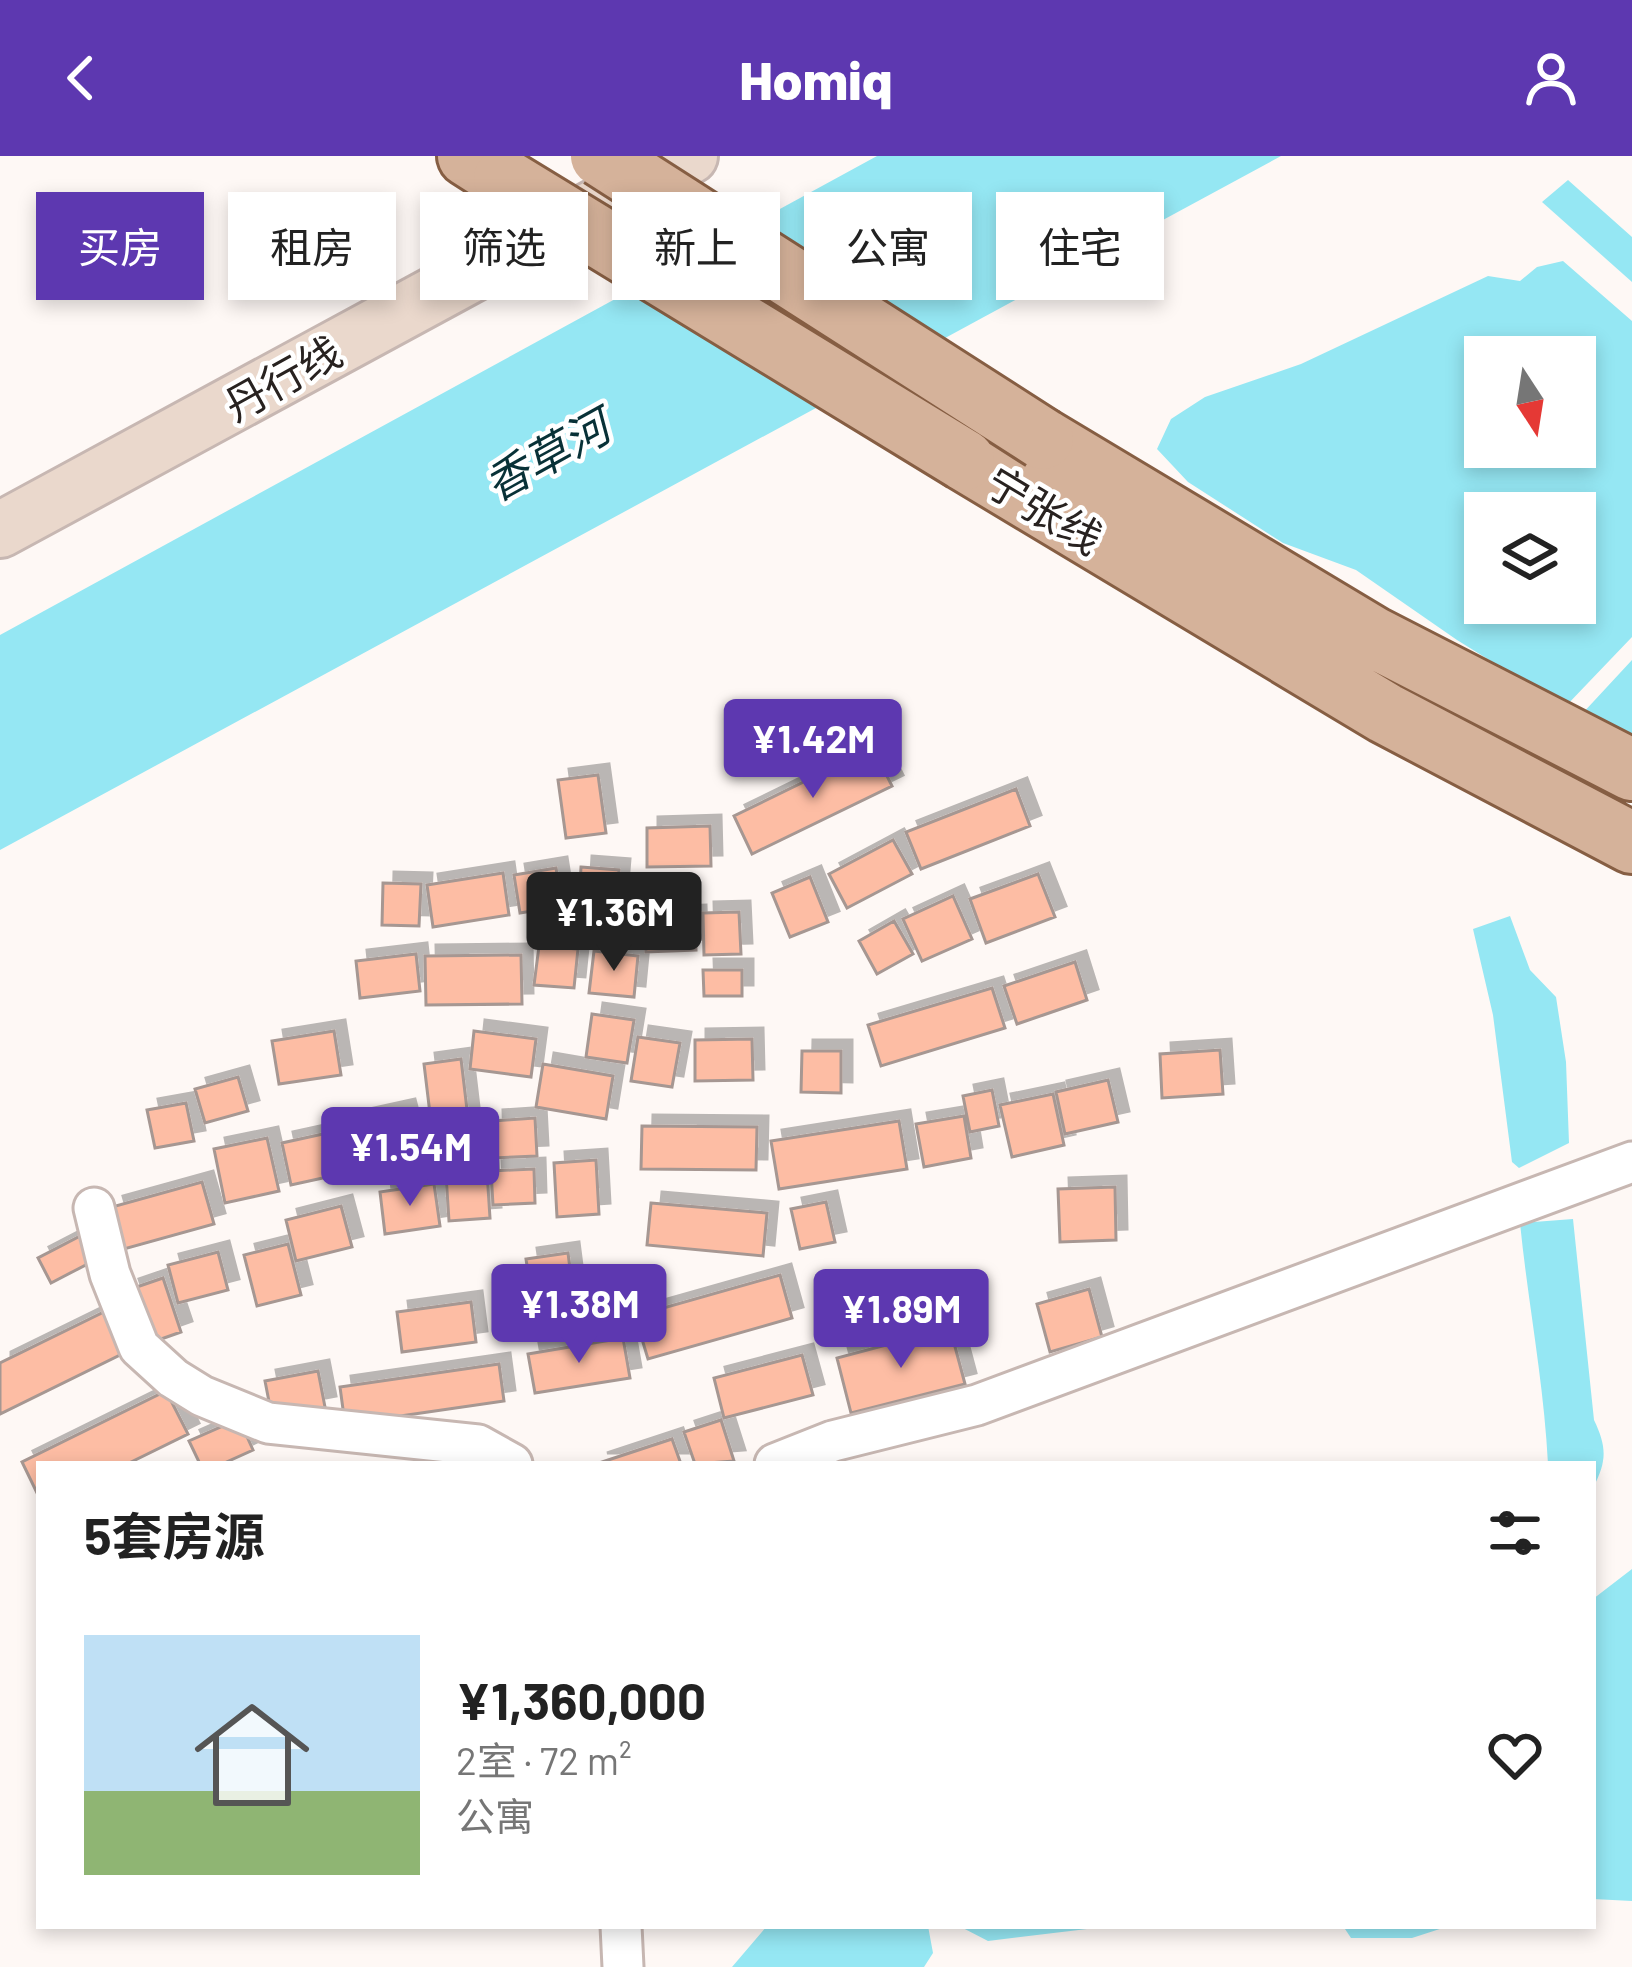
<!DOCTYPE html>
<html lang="zh">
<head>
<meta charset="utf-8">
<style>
	body { margin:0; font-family:Barlow,"Noto Sans SC",sans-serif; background:#f6f6f6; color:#222; height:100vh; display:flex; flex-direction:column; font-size:45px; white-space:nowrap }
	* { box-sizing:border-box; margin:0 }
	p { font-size:39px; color:#767676 }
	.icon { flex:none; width:66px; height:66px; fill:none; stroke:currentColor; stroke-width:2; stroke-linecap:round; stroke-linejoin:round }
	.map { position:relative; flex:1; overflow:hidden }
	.panel { position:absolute; left:36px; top:1305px; width:1560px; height:468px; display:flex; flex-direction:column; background:#fff; border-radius:0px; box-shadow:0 6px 18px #0003 }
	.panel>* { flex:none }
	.banner { position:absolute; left:36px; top:36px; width:1560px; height:108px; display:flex; gap:24px }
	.needle { width:78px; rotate:168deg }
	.buttons { position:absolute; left:1464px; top:180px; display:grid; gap:24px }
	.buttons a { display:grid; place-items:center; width:132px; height:132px; border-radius:0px; background:#fff; box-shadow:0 6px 18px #0003; font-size:60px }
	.price { position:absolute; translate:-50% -102px; padding:0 27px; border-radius:12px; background:#5d38b0; color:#fff; font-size:39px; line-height:78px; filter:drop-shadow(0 3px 6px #0008) }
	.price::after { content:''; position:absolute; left:50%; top:72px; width:36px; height:27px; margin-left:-18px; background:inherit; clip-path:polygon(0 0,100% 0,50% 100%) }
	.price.on { background:#222; color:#fff }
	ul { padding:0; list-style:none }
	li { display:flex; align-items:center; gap:36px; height:300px; padding:0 48px }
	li+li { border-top:3px solid #e0e0e0 }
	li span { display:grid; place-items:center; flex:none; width:336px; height:240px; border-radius:0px; color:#555 }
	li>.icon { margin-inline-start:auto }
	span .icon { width:144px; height:144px; fill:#fffc; stroke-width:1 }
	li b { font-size:51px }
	h2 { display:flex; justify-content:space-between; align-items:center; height:144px; padding:0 48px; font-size:51px }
	.chip { padding:0 42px; border-radius:0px; background:#fff; box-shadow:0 6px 18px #0003; font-size:42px; line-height:108px }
	.chip.on { background:#5d38b0; color:#fff }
	header { display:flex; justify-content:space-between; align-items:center; height:156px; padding:0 48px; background:#5d38b0; color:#fff; font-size:54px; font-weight:800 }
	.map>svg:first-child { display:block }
	.water { fill:#95e7f3; fill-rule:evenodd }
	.building { fill:#fdbda4; stroke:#a69792; stroke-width:3; filter:url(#shadow) }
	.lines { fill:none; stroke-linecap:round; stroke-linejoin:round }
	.minor-casing { stroke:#c7b7b2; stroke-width:45 }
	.secondary-casing { stroke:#c7b7b2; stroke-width:60 }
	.primary-casing { stroke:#865e43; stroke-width:66 }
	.minor { stroke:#fff; stroke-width:39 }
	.secondary { stroke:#ead8cc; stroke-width:54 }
	.primary { stroke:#d5b29a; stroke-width:60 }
	.primary-bridge-casing { stroke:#865e43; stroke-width:66; stroke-linecap:butt }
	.primary-bridge { stroke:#d5b29a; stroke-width:60 }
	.labels { text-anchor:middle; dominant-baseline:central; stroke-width:9; stroke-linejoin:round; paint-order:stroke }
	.street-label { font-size:42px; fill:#282220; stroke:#fff }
	.water-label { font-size:45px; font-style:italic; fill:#083137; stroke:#fff }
</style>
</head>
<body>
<header><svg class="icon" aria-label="back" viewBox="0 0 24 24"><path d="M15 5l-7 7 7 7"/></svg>Homiq<svg class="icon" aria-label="person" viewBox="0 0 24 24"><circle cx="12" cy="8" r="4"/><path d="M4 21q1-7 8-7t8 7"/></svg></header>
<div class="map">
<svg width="1632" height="1811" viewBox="0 0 1632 1811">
	<defs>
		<filter id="shadow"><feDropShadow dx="11" dy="-11" stdDeviation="0" flood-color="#0004"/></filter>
	</defs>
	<rect width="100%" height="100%" fill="#fef8f5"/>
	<path class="water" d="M877,0h404l-1281,694v-215z
		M1568,24l64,57v45l-90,-80z
		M1563,105l69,60v316l-67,70 -108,-67 -101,-70 -73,-27 -95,-61 -31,-33 14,-30 34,-22 96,-33 187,-88 32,5 17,-14zM1485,201h90v90h-90zM1485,357h90v90h-90z
		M1632,504v83l-51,-28z
		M1510,760l20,54 26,27 10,65 3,81 -50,25 -7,-6 -19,-147 -20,-86z
		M1573,1063l21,201c13,27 13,41 -1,68v-24h-45c-4,-81 -20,-161 -28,-241z
		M1632,1413v332l-39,-2v-300z
		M767,1770h161l5,27 -9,14h-192z
		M959,1770h153l-124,15z
		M1343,1770h106l-37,12h-61z"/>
	<path class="building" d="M873,592l19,38 -140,68 -18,-38z
		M598,619l8,58 -40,5 -8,-58z
		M1016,633l14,37 -109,43 -15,-37z
		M710,670l1,40 -64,1v-39z
		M893,684l19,34 -65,34 -18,-34z
		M581,711l38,3 -3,35 -37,-3z
		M556,712l6,38 -42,7 -6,-38z
		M503,717l6,42 -76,12 -6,-42z
		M1038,718l17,43 -69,26 -16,-44z
		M810,721l18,45 -38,15 -18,-44z
		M383,727l38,1 -2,42 -37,-1z
		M953,740l19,43 -50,22 -19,-42z
		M739,756l2,42 -37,1 -1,-42z
		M695,760l1,34 -50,2 -2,-34z
		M894,765l19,33 -36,20 -18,-33z
		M539,790l39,3 -4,39 -40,-3z
		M594,795l44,5 -4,41 -45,-4z
		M416,798l4,37 -60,7 -4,-37z
		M521,799l1,49 -96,1 -1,-49z
		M1075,806l12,38 -70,24 -13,-38z
		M703,814h39v26h-38z
		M992,832l13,40 -124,38 -13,-41z
		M592,858l42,6 -7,43 -41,-6z
		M334,875l7,44 -62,9 -7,-43z
		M474,875l62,8 -5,38 -61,-8z
		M638,881l42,6 -8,44 -41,-6z
		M752,883l1,41 -58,1v-41z
		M1220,894l3,44 -61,4 -2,-44z
		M802,895h39v42l-40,-1z
		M461,903l7,59 -37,4 -7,-58z
		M543,908l70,12 -7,43 -70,-12z
		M238,921l10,34 -43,12 -10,-34z
		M1108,924l10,42 -53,12 -9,-42z
		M992,934l7,36 -29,6 -7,-36z
		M1053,938l11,51 -52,12 -12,-52z
		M186,947l8,38 -39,7 -8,-38z
		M404,954l11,43 -54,13 -11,-44z
		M964,960l7,42 -47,9 -8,-43z
		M535,962l2,38 -44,2 -1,-37z
		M899,965l8,48 -128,20 -8,-48z
		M642,970l115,1 -1,43 -115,-1z
		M341,974l9,42 -59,13 -9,-42z
		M267,982l12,53 -54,12 -11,-54z
		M596,1004l3,54 -42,3 -3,-54z
		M534,1013l1,34 -42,2 -2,-34z
		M487,1016l3,46 -41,3 -3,-46z
		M202,1026l12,42 -90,25 -12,-42z
		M434,1028l6,42 -55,8 -5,-42z
		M1115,1031l1,53 -56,2 -2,-53z
		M826,1046l9,40 -35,7 -9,-40z
		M651,1047l116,10 -4,43 -116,-11z
		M341,1050l11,41 -56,14 -10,-41z
		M86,1077l13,25 -48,25 -13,-25z
		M288,1088l13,51 -44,11 -13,-51z
		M218,1096l10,38 -50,13 -10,-38z
		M568,1097l5,39 -41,7 -6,-40z
		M780,1119l12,43 -144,41 -13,-43z
		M163,1122l18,54 -34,12 -19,-54z
		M1089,1133l13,48 -52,15 -13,-48z
		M471,1146l5,40 -74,10 -5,-40z
		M108,1154l20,41 -128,63v-51z
		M950,1172l15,56 -114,29 -14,-55z
		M623,1182l7,40 -95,15 -7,-39z
		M802,1199l11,40 -89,23 -10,-40z
		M499,1208l5,37 -159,23 -5,-37z
		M318,1215l7,36 -53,10 -7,-36z
		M166,1235l22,43 -61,30h-88v33l-17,-35z
		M239,1263l14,31 -31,14h-22l-11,-23z
		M721,1264l13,41 -39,3 -11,-32z
		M672,1283l9,25h-85z"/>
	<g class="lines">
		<g class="minor-casing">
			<path id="minor" d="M94,1052l16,66 29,73 34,31 29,18 66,27 210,22 34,19
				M775,1308l58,-23 144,-36 655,-243
				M621,1770l2,41"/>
		</g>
		<g class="secondary-casing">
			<path id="secondary" d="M0,374l690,-374"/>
		</g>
		<g class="primary-casing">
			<path id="primary" d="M468,0l36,23
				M1043,283l330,198 259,133
				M964,304l421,253 247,130"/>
		</g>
		<use href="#minor" class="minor"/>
		<use href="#secondary" class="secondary"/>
		<use href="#primary" class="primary"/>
		<g class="primary-bridge-casing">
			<path id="primary-bridge" d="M601,0l442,283
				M504,23l460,281"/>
		</g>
		<use href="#primary-bridge" class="primary-bridge"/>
	</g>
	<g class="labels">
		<g class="street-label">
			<text transform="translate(282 221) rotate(-29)">丹行线</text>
			<text transform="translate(1045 353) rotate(31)">宁张线</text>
		</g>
		<g class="water-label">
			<text transform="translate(546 298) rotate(-29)">香草河</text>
		</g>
	</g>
</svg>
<div class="buttons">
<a><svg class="needle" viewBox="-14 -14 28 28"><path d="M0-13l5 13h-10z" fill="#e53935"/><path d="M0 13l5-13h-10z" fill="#767676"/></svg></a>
<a><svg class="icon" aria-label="layers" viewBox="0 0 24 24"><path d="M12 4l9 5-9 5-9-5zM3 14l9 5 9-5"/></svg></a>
</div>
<b class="price" style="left:813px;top:645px">¥1.42M</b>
<b class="price on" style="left:614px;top:818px">¥1.36M</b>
<b class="price" style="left:410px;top:1053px">¥1.54M</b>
<b class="price" style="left:579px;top:1210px">¥1.38M</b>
<b class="price" style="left:901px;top:1215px">¥1.89M</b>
<div class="banner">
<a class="chip on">买房</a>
<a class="chip">租房</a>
<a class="chip">筛选</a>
<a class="chip">新上</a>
<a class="chip">公寓</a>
<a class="chip">住宅</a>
</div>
<section class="panel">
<h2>5套房源<svg class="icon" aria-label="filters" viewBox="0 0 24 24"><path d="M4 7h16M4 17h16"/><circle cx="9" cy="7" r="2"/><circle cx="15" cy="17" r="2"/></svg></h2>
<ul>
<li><span style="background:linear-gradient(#bfe0f5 65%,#8fb573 0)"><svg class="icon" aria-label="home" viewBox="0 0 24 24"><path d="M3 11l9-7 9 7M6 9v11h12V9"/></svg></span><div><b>¥1,360,000</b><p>2室 · 72 m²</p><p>公寓</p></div><svg class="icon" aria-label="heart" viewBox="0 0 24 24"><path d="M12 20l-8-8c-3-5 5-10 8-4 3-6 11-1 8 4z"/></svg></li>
</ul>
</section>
</div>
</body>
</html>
